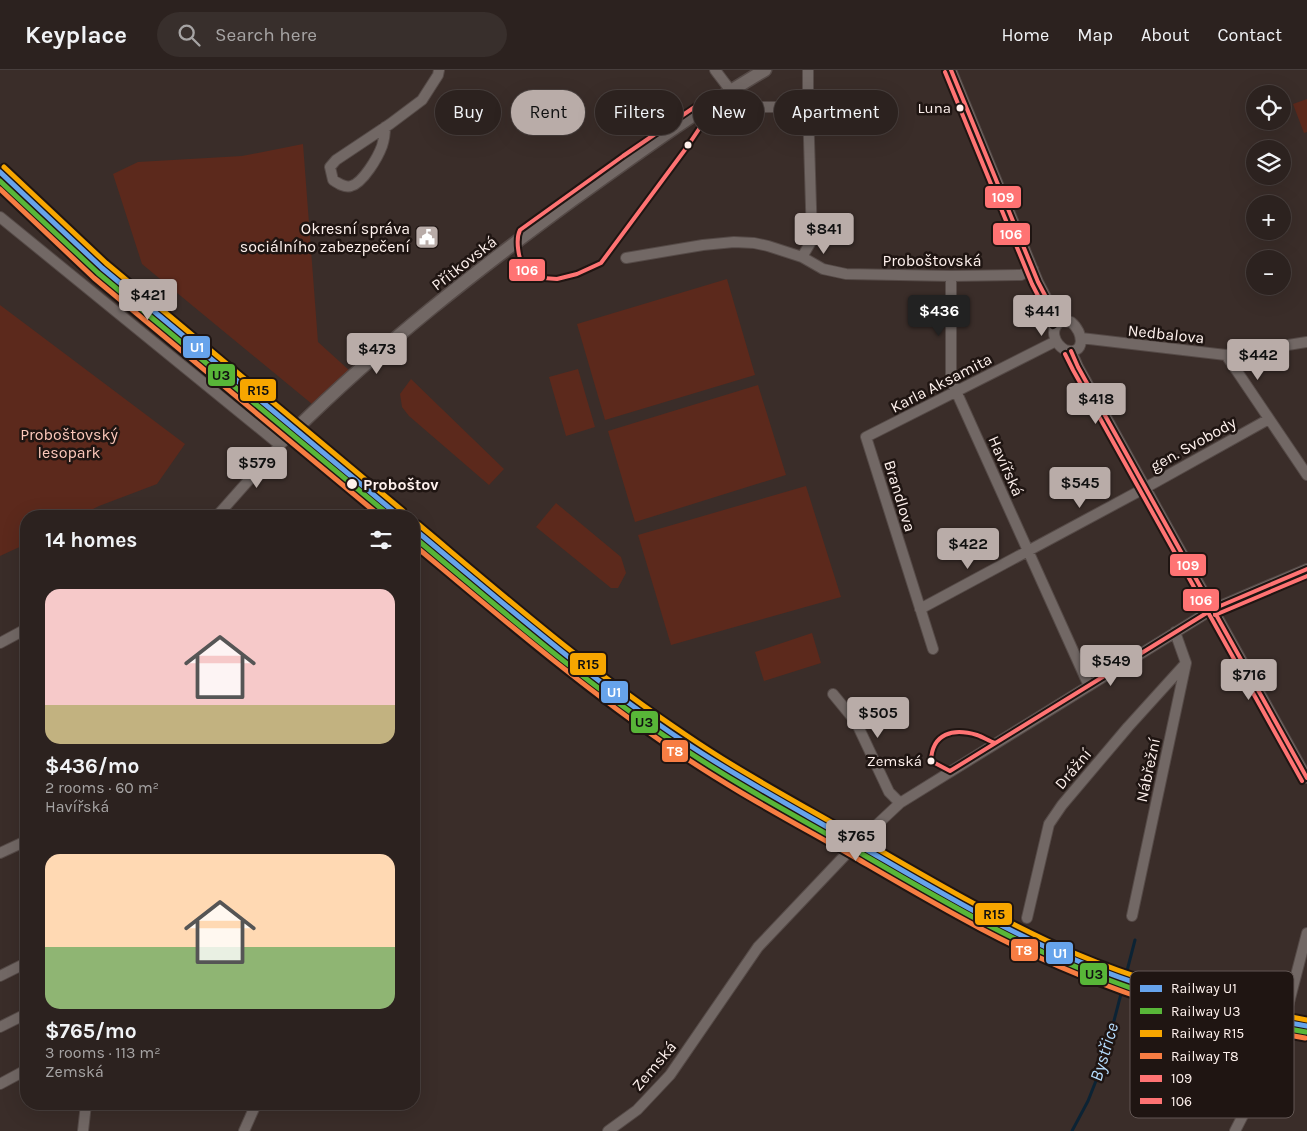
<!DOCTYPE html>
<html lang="en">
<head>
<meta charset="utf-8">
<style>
	body { margin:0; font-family:Karla,sans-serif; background:#382f2c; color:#f1f3f6; height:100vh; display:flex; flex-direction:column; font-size:19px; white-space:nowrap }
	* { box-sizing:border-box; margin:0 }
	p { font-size:16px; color:#a6a4a4 }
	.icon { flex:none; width:28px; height:28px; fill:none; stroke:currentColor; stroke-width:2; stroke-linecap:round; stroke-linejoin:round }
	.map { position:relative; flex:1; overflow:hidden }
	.details { position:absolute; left:20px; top:440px; width:400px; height:600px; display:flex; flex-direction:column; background:#2c221f; border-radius:20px; box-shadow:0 5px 20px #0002,0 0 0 1px #483f3d }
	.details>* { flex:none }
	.top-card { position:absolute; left:435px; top:20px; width:475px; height:45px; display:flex; gap:10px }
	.buttons { position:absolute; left:1246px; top:15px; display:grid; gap:10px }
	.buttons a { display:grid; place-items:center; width:45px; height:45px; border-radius:50%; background:#2c221f; box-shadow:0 5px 20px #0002,0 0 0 1px #483f3d; font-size:25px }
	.price { position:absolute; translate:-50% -42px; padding:0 11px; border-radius:5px; background:#b9aca8; color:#111; font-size:16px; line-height:32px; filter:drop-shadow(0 1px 2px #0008) }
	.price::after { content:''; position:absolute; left:50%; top:30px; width:15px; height:11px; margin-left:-8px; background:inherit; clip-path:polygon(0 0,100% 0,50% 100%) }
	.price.on { background:#222; color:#fff }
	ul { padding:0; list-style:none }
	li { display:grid; align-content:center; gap:10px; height:265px; padding:0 25px }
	li span { display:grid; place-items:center; height:155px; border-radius:15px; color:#555 }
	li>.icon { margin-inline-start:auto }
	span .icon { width:90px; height:90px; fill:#fffc; stroke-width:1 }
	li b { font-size:21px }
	h2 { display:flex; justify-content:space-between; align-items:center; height:60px; padding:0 25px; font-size:21px }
	.tag { padding:0 18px; border-radius:22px; background:#2c221f; box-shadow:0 5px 20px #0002,0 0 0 1px #483f3d; font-size:18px; line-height:45px }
	.tag.on { background:#b9aca8; color:#111 }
	header { display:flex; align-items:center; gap:30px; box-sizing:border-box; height:70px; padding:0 25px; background:#2c221f; border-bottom:1px solid #483f3d }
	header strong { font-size:24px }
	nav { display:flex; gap:28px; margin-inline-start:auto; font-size:18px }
	.search { width:350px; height:45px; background:#382f2c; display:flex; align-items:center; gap:12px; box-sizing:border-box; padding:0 18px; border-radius:28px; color:#a6a4a4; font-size:19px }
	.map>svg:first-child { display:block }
	.green { fill:#5c291c }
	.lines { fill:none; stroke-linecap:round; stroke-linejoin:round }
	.stream { stroke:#0c2334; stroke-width:3 }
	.minor-casing { stroke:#554a47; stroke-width:12 }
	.tertiary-casing { stroke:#554a47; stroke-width:15 }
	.minor { stroke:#726865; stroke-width:10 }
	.tertiary { stroke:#726865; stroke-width:12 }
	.bus-1-casing { stroke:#1f1512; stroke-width:8 }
	.bus-2-casing { stroke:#1f1512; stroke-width:8 }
	.bus-1 { stroke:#ff7373; stroke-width:4 }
	.bus-2 { stroke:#ff7373; stroke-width:4 }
	.rail-1-casing { stroke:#1f1512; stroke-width:9 }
	.rail-2-casing { stroke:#1f1512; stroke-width:9 }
	.rail-3-casing { stroke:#1f1512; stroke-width:9 }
	.rail-4-casing { stroke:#1f1512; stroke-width:9 }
	.rail-1 { stroke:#66a3eb; stroke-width:5 }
	.rail-2 { stroke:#58b638; stroke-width:5 }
	.rail-3 { stroke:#f7a600; stroke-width:5 }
	.rail-4 { stroke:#f77d43; stroke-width:5 }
	.bus-dot { fill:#fef1ed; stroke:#1f1512; stroke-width:2 }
	.labels { text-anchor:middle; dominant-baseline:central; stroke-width:5; stroke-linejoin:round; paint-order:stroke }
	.bus-label { font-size:15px; fill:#fef1ed; stroke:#1f1512; text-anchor:end }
	.poi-label { font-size:16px; fill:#fef1ed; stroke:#1f1512; text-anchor:end }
	.street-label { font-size:16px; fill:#fef1ed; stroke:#1f1512 }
	.park-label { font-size:16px; fill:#fcc8bb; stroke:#1f1512 }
	.stop-label { font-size:16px; font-weight:bold; fill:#fef1ed; stroke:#1f1512; text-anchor:start }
	.water-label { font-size:18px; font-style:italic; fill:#b4dbfc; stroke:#1f1512 }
	.key { fill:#1f1512; stroke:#625754; stroke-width:1 }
	.key-label { font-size:14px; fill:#fef1ed }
	.line-badge { stroke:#1f1512; stroke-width:2 }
	.badge-label { font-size:14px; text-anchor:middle; font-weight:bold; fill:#fff }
	.pale-badge-label { font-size:14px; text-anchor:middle; font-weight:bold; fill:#111 }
</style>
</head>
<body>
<header>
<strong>Keyplace</strong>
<div class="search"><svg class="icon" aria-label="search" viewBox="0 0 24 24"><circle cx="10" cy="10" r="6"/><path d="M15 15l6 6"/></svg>Search here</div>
<nav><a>Home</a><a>Map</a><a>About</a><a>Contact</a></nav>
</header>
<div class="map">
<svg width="1307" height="1061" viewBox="0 0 1307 1061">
	<rect width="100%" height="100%" fill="#3a2d29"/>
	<path class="green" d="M1307,29v33l-3,1 -11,-29z
		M303,74l15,198 32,29 -38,33 -170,-140 -29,-90 25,-12 104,-6z
		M727,209l28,96 -150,45 -28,-96z
		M0,235l185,139 -28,40 -58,22 -20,10h-53v28l-26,12z
		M578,299l17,58 -29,9 -17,-59z
		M411,309l93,90 -15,16 -80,-69 -7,-9 -2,-13z
		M758,315l28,90 -151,47 -27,-91z
		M806,416l35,111 -170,48 -33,-110z
		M556,433l65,54 5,16 -8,15h-7l-75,-61z
		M812,563l9,30 -57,18 -9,-29z"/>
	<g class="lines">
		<path class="stream" d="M1072,1061l16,-30 15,-38 32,-123"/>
		<g class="minor-casing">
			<path id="minor" d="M715,0l16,21 22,16h55l4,133 -10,17
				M951,0l87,212 21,40
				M808,37v-37
				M385,57c0,6 -1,13 -3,19 -4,11 -19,37 -31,40 -6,2 -12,-2 -18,-6l-3,-13 6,-7 54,-36 32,-24 16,-25 1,-5
				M0,147l280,228
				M626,188l77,-13 31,-3 20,1 14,3 34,11 21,12 23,5 105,2 70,-1 12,-6
				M951,206v104l138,306
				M1061,251l10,1c13,10 15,34 -6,28 -11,-7 -16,-21 -4,-29z
				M1081,268l145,17 81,-13
				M1071,281l7,16 229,411
				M1226,285l81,120
				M217,446l63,-71 15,-15
				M920,539l225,-121 124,-69
				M0,573l26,-14
				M933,579l-67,-212 190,-96
				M833,624l23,28 33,70 11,11
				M0,783l26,-12
				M1132,846l54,-253 -11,-31
				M1027,848l22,-94 13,-19 66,-78 58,-64
				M0,906l26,-13
				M0,957l26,-13
				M0,1014l26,-14
				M83,1061l3,-27
				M244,1061l12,-27
				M608,1061l29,-21 33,-35 88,-128 93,-98 49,-46 313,-194 94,-40
				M1235,1061l26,-51 20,-47 26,-100"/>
		</g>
		<g class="tertiary-casing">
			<path id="tertiary" d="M295,360c86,-85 182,-160 279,-231 63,-45 125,-90 191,-129"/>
		</g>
		<use href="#minor" class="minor"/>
		<use href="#tertiary" class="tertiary"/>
		<g class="bus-1-casing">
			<path id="bus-1" d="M951,0l87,212 21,40
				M1071,281l7,16 229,411
				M950,701l263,-162 94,-40
				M950,701l-19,-10c1,-28 22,-33 46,-26 6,2 12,6 18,8"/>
		</g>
		<g class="bus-2-casing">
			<path id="bus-2" d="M945,2l87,212 21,41
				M702,32l-79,54 -103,74c-5,10 -1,28 3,38l20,10 14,1 20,-5 24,-11 86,-116 24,-36
				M1065,284l8,16 229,411
				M1215,545l92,-39"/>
		</g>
		<use href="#bus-1" class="bus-1"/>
		<use href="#bus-2" class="bus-2"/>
		<g class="rail-1-casing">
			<path id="rail-1" d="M0,102l102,96 297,248
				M414,459c88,73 174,149 269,212 58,39 119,71 179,106 69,40 137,81 211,112 75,32 154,53 234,67"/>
		</g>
		<g class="rail-2-casing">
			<path id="rail-2" d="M0,111l98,92 292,243
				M414,467c86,72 171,146 264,208 58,39 119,72 179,106 79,46 158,93 244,126 66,26 135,43 205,55"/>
		</g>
		<g class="rail-3-casing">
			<path id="rail-3" d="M4,97l102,96 297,248
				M418,454c87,73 173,148 268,211 57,39 118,71 178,106 69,40 137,80 210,112 75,32 153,52 233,67"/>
		</g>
		<g class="rail-4-casing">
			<path id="rail-4" d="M0,119l94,89 286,238
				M414,475c85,71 169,143 260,205 58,40 121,73 182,108 79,46 158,93 244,125 66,26 135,43 205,55"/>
		</g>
		<use href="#rail-1" class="rail-1"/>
		<use href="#rail-2" class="rail-2"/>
		<use href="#rail-3" class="rail-3"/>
		<use href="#rail-4" class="rail-4"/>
	</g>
	<defs>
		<g id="civic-square" transform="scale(1.25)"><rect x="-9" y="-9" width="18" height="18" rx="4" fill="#b9aca8" stroke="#1f1512"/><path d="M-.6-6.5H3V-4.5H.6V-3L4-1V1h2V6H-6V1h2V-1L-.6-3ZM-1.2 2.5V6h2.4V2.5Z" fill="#fff"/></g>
	</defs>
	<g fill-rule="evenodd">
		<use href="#civic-square" x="427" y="167"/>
	</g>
	<g class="bus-dot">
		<circle cx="960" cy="38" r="4.5"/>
		<circle cx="688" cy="75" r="4.5"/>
		<circle cx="352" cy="414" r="6"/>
		<circle cx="931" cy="691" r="4.5"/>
	</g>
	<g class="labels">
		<g class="bus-label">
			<text x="951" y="38">Luna</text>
			<text x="922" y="691">Zemská</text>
		</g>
		<g class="poi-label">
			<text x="410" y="158">Okresní správa<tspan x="410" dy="18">sociálního zabezpečení</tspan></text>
		</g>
		<g class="street-label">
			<text x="932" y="190">Proboštovská</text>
			<text transform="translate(464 193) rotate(-38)">Přítkovská</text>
			<text transform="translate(1166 264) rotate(6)">Nedbalova</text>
			<text transform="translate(941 313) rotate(-27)">Karla Aksamita</text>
			<text transform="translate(1193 374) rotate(-29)">gen. Svobody</text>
			<text transform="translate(1006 396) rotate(66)">Havířská</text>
			<text transform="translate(900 426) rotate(73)">Brandlova</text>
			<text transform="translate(1073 699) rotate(-50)">Drážní</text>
			<text transform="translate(1148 700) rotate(-78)">Nábřežní</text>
			<text transform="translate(654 996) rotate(-50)">Zemská</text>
		</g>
		<g class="park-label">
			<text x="69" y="364">Proboštovský<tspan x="69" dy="18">lesopark</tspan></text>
		</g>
		<g class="stop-label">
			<text x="363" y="414">Proboštov</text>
		</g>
		<g class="water-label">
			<text transform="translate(1104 982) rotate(-73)">Bystřice</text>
		</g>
	</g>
	<rect x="1130" y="901" width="164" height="147" rx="8" class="key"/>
	<rect x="1140" y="915" width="22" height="7" fill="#66a3eb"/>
	<rect x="1140" y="938" width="22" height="6" fill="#58b638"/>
	<rect x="1140" y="960" width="22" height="7" fill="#f7a600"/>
	<rect x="1140" y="983" width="22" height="6" fill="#f77d43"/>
	<rect x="1140" y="1005" width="22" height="7" fill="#ff7373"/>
	<rect x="1140" y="1028" width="22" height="6" fill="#ff7373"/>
	<g class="key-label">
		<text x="1171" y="923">Railway U1</text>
		<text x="1171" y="946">Railway U3</text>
		<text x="1171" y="968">Railway R15</text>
		<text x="1171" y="991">Railway T8</text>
		<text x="1171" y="1013">109</text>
		<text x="1171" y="1036">106</text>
	</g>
	<g class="line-badge">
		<rect x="984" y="115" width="38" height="24" rx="5" fill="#ff7373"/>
		<rect x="992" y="152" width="39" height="24" rx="5" fill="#ff7373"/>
		<rect x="508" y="188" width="38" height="24" rx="5" fill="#ff7373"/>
		<rect x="182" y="265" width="29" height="24" rx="5" fill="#66a3eb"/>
		<rect x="207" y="293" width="29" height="24" rx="5" fill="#58b638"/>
		<rect x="239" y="308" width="38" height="24" rx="5" fill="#f7a600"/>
		<rect x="1169" y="483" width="38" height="24" rx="5" fill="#ff7373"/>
		<rect x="1182" y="518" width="38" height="24" rx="5" fill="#ff7373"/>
		<rect x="569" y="582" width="38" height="24" rx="5" fill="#f7a600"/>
		<rect x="600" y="610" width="29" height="24" rx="5" fill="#66a3eb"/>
		<rect x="630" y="640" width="29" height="24" rx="5" fill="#58b638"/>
		<rect x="661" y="669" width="28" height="24" rx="5" fill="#f77d43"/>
		<rect x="974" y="832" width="39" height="24" rx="5" fill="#f7a600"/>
		<rect x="1010" y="868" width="29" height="24" rx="5" fill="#f77d43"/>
		<rect x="1045" y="871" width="29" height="24" rx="5" fill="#66a3eb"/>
		<rect x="1079" y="892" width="29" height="24" rx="5" fill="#58b638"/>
	</g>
	<g class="badge-label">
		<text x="1003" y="132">109</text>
		<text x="1011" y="169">106</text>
		<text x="527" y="205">106</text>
		<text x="197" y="282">U1</text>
		<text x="1188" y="500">109</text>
		<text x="1201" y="535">106</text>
		<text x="614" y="627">U1</text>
		<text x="675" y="686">T8</text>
		<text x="1024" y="885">T8</text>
		<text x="1060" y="888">U1</text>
	</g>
	<g class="pale-badge-label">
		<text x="221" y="310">U3</text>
		<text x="258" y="325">R15</text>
		<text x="588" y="599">R15</text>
		<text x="644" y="657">U3</text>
		<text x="994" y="849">R15</text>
		<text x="1094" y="909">U3</text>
	</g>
</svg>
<div class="buttons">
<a><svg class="icon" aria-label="locate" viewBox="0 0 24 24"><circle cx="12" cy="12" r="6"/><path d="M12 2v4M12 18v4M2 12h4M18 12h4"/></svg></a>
<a><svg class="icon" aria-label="layers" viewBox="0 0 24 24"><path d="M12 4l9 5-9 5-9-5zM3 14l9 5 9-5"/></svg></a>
<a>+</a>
<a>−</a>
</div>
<b class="price" style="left:824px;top:185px">$841</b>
<b class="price" style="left:148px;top:251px">$421</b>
<b class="price on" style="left:939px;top:267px">$436</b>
<b class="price" style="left:1042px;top:267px">$441</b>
<b class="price" style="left:377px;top:305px">$473</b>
<b class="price" style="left:1258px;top:311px">$442</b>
<b class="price" style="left:1096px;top:355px">$418</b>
<b class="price" style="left:257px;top:419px">$579</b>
<b class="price" style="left:1080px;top:439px">$545</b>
<b class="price" style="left:968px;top:500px">$422</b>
<b class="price" style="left:1111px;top:617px">$549</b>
<b class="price" style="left:1249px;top:631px">$716</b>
<b class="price" style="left:878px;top:669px">$505</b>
<b class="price" style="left:856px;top:792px">$765</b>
<div class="top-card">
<a class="tag">Buy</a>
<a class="tag on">Rent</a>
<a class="tag">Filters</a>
<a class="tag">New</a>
<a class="tag">Apartment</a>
</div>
<section class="details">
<h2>14 homes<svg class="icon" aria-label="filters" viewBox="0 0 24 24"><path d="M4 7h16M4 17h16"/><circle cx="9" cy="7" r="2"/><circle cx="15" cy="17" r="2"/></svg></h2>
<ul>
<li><span style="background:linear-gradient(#f6c9c9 75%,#c2b280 0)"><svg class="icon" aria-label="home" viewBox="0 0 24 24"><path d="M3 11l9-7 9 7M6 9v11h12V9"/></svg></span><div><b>$436/mo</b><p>2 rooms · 60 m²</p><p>Havířská</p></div></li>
<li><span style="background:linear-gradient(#ffd9b3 60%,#8fb573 0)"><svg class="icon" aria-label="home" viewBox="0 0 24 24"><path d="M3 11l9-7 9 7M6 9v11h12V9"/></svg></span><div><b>$765/mo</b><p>3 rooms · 113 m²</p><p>Zemská</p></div></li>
</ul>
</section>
</div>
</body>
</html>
